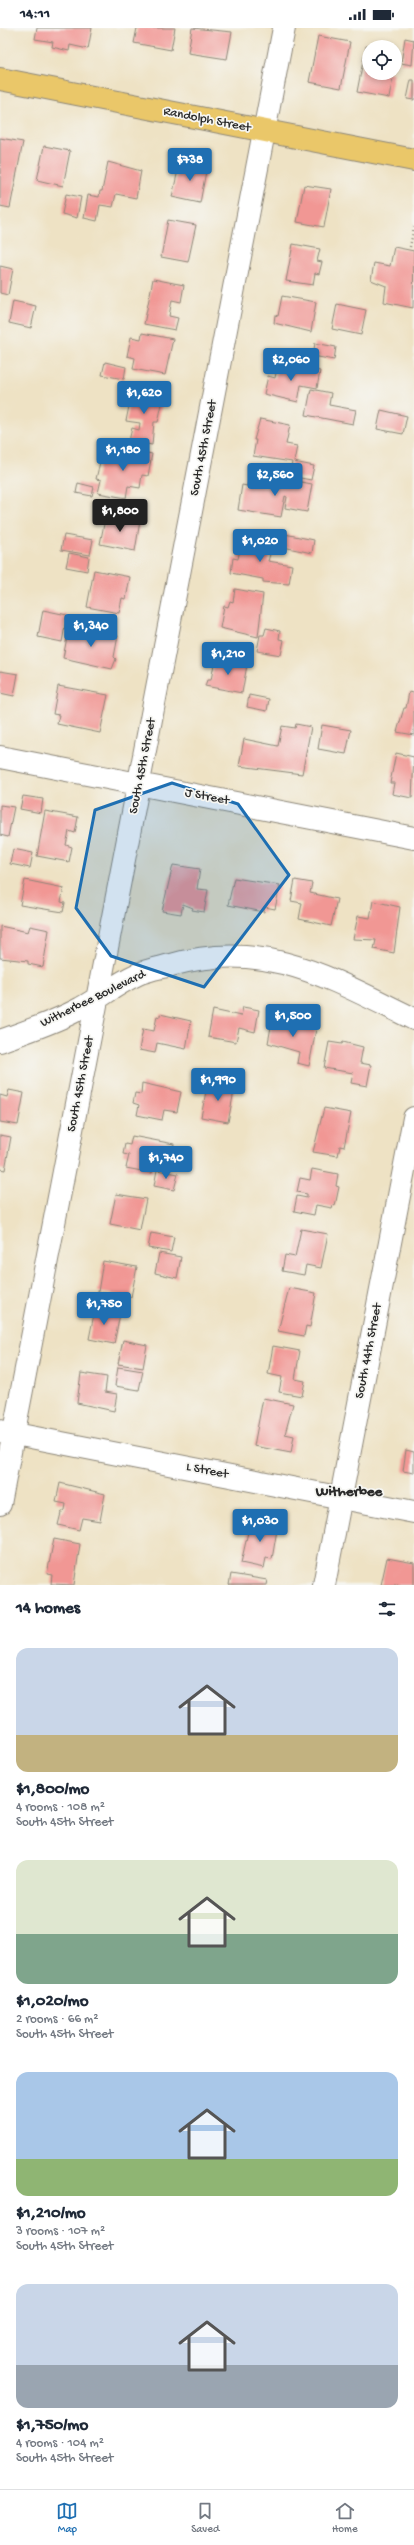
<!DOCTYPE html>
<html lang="en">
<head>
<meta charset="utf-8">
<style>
	body { margin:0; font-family:"Gochi Hand",sans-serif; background:#f2f2f3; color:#1f2937; height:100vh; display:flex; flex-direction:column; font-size:15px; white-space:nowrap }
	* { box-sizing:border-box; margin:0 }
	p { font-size:13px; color:#747a83 }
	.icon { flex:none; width:22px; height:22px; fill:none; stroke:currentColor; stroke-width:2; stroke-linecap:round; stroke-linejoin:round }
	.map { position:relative; height:1557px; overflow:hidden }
	.side { display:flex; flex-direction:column; background:#fff; flex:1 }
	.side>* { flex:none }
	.controls { position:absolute; left:362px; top:12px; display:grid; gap:8px }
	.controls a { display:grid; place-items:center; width:40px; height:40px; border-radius:50%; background:#fff; box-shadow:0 2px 6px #0003; font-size:20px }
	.price { position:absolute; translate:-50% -34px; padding:0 9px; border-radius:4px; background:#1f6fb2; color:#fff; font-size:13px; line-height:26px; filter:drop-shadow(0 1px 2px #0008) }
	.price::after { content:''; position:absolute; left:50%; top:24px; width:12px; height:9px; margin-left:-6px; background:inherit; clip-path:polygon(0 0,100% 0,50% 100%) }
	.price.active { background:#222; color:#fff }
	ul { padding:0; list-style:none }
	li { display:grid; align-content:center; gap:8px; height:212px; padding:0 16px }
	li span { display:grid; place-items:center; height:124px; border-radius:12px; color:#555 }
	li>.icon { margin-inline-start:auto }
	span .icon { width:72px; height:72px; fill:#fffc; stroke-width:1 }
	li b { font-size:17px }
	h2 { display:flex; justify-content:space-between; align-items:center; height:48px; padding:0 16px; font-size:17px }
	.status { display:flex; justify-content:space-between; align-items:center; height:28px; padding:0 20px; background:#fff; direction:ltr }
	.status svg { height:11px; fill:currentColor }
	.menu { display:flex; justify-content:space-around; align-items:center; height:56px; border-top:1px solid #e0e1e3; background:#fff; font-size:11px; color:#747a83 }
	.menu a { display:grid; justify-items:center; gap:2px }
	.menu .active { color:#1f6fb2 }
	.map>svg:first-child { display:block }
	.building { fill:#f19794 }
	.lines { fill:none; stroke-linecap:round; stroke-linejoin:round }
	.minor-casing { stroke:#8c8678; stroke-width:24 }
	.major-casing { stroke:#8c8678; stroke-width:24 }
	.path { stroke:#8c8678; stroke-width:2.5; stroke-dasharray:1 3; stroke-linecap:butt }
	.minor { stroke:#fff; stroke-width:22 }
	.major { stroke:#eac769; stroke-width:22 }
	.marked { fill:#1f6fb2; fill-opacity:0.2; stroke:#1f6fb2; stroke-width:3; stroke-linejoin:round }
	.labels { text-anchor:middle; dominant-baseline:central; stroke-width:3.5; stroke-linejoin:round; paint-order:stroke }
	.street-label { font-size:13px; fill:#2b2b2b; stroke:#f6f6f2 }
	.quarter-label { font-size:15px; font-weight:bold; fill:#2b2b2b; stroke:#f6f6f2 }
</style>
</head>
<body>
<div class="status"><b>14:11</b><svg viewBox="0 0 49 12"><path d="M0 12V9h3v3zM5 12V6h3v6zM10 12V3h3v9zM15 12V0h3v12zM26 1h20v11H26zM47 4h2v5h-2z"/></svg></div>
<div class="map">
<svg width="414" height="1557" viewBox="0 0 414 1557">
	<rect width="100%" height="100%" fill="#f6f6f2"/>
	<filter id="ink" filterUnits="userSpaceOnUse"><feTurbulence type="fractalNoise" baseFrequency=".025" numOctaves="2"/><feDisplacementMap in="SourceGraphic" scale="8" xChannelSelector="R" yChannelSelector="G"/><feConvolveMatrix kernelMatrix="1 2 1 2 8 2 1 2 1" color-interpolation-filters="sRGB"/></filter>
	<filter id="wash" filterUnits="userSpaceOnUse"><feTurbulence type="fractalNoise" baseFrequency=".012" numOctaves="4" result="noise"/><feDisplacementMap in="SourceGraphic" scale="16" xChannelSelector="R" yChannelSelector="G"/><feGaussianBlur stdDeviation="0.9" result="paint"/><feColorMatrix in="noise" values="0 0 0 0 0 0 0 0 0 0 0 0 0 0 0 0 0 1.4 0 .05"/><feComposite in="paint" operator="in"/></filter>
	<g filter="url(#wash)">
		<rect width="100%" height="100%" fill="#eee2c4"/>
		<g id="blocks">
			<path class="building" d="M37,0h55l-4,21 -18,-4 -1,6 -17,-4 1,-5 -18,-3z
				M137,0h38l-4,22 -37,-7z
				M192,0l40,4 -5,27 -39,-6z
				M318,8l32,6 -9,46 -32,-6z
				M405,10l9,2 -2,25 -11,-2z
				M366,18h3v27h25l-5,25 -32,-6z
				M395,23l3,1 -2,13 -1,-1z
				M411,52h3v20l-7,-1z
				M0,110l23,4 -13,66 -10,-2z
				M44,118l26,5 -7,35 -26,-6z
				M180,133l27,5 -7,37 -28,-6z
				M108,134l33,9 -5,27 -20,-4 -3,13 -13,-2 -3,16 -13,-3 4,-23 11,2 1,-6h2z
				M304,157l27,4 -7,38 -27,-5z
				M66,166l15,3 -4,21 -15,-4z
				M168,192l28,5 -8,37 -27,-5z
				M293,216l27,5 -3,12 5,1 -3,12 -4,-1 -2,12 -27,-4z
				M394,219l20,4 -1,57 -29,-6 2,-16 -15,-6 3,-17 16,3z
				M0,238l13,3 -5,26 -8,-2z
				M153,251l31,6 -3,17 -9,-2 -3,16 9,2 -3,12 -31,-6z
				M282,268l34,6 -5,30 -37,-9 1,-8 3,1z
				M13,273l23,5 -5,22 -22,-5z
				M337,276l29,6 -5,25 -29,-6z
				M142,305l31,6 -8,36 -32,-6 2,-11 -8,-2 4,-19 10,2z
				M315,315l21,4 -2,13 -21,-4z
				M105,334l21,5 -2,12 -22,-4z
				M278,335l42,8 -3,17 -16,-3 -3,17 -34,-8 4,-18 7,2z
				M133,359l27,6 -2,10 4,1 -4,18h-4l-2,23 -23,-4 3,-13 7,2 1,-7 -14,-2z
				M311,361l20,4 -2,12 27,5 -3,14 -47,-9z
				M381,382l26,6 -4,18 -26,-5z
				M260,391l30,6 -4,19 11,2 -3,16 20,4 -3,14 -21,-4 2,-14 -39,-6 3,-16h-2z
				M118,419l34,7 -4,22 -6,-1 -2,13 -12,-2 -2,12 -28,-5 3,-13 -5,-1 5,-21 15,3z
				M274,449l38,7 -5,28 -22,-4 2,-11 -2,-1 -4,21 -43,-7 4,-25 5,1 1,-3 24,4z
				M78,455l16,4 -2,9 -16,-3z
				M106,486l34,7 -5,30 -35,-7z
				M280,505l34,7 -2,13 -34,-7z
				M64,507l29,5 -3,15 -29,-5z
				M242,511l31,5 -5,17 24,4 -3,19 -26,-2v-3l-32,-6 2,-15 5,1z
				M69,525l20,4 -2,14 -21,-4z
				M94,542l36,7 -4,22 -4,-1 -3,15 -32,-6z
				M235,561l28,5 -5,43 -38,-9 4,-22 4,1 2,-6 3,1z
				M43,582l24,5 -5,27 -24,-5z
				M266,600l14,3 -1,8 5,1 -3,15 -24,-4 3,-16h4z
				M80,601l38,7 -4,21 2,2 -4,10 -49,-11 5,-26 11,2z
				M215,631l32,6 -5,28 -37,-7 2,-6h4z
				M0,643l18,3 -4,22 -14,-3z
				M58,658l50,9 -8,38 -43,-9 2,-9 -6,-1z
				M409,664l5,1v42l-17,-3 7,-24h2z
				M249,667l20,4 -2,12 -20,-4z
				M296,696l15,3 -9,47 -63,-8 5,-27 34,7 4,-20 13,2z
				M322,697l29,5 -5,24 -28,-5z
				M396,725l18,4 -2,41 -20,-4 2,-11h-4z
				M23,768l20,3 -2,14 -21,-4z
				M0,777l14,2 -6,30 -8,-2z
				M45,783l33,6 -3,16 -6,-2 -3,14 6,2 -3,15 -32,-6z
				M13,821l20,4 -3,15 -20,-4z
				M173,837l27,4 -3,20 11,1 -4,22 -12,-2 1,-2 -10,-4 -2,10 -19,-3z
				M234,850l46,7 -5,24 -10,-2 -1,5 -36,-7z
				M25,852l39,8 -3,14 4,1 -2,9 -43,-7z
				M295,852l17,3 -2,10 27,6 -6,27 -32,-7 3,-16 -11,-2z
				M373,873l27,6 -6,46 -20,-4 2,-9 -23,-1 5,-23 12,2z
				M0,898l28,6 2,-6 19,4 -6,37 -15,-3v-3l-28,-3z
				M243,979l16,3 -4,22 -16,-4 -3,14 -28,-5 5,-27 28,6z
				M160,986l31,7 -5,28 -29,-6 -2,10 -16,-3 4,-21 11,2 3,-15 3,1z
				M273,988l33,7 -1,4 11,2 -7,37 -12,-3 2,-11 -31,-9z
				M329,1014l13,2 1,-2 20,5 -3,16 11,2 -4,21 -16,-3 2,-10 -29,-5z
				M208,1053l27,5 -7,36 -27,-5z
				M142,1055l39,9 -4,20 -13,-2 -2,10 -25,-5 2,-10 -6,-2 2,-10 6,1z
				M9,1062l15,3 -6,32 -18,-3v-27l7,2z
				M324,1080l27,5 -7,34 -4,-1 -2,10 -25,-4z
				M0,1107l11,2 -6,33 -5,-1z
				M132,1108l42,8 -4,19 -16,-3 -2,13 -26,-5 3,-13 -6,-1 2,-10 5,1z
				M312,1141l26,5 -2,12 3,1 -4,19 -2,-1 -1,3 -16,-3 -2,10 -20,-4 3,-15 10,2v-4l-10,-2 3,-14 10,2z
				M157,1142l21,4 -4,16 -20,-4z
				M116,1166l30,5 -6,31 -30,-6z
				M301,1201l27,5 -7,34 -15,-3 -2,10 -22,-4 3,-16 10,2z
				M151,1205l23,4 -3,15 -23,-4z
				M159,1225l22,4 -4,21 -22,-5z
				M103,1233l34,6 -6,30 -33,-5z
				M289,1260l27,5 -6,34 -4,-1 -2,10 -26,-5z
				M95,1281l25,5 -6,30 -25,-5z
				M123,1312l24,5 -4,23 -25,-4z
				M273,1318l27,5 -5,28 10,2 -3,15 -23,-4 3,-15 -14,-3z
				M118,1339l25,4 -4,19 -24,-4z
				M81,1345l26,4 -2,15 12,2 -3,17 -37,-8z
				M263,1370l30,6 -8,30 9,2 -3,17 -37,-7z
				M406,1422l8,2v21l-11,-2z
				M60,1455l45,11 -5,27 -18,-3 -3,12 -21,-5 3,-12 4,-3 1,-6 -10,-2z
				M251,1491l27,5 -6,35 -6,-1 -2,10 -23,-5z
				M54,1511l26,5 -6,41 -23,-1 1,-9 -5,-1z
				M387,1530l27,5v22h-33z
				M231,1546l36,6 -1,5h-37z"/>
		</g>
	</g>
	<g filter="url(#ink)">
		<use href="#blocks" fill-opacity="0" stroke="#8c8678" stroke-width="1"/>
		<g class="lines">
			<g class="minor-casing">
				<path id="minor" d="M0,729l414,81
					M0,1013c27,-10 56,-19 81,-33 19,-10 35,-24 55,-33 10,-5 23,-7 35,-10 95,-27 160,14 243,54
					M0,1403l414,81
					M0,1476l284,-1476
					M324,1557l90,-467"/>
			</g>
			<g class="major-casing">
				<path id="major" d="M0,51l414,81"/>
			</g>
			<path class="path" d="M410,219l4,-20"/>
			<use href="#minor" class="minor"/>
			<use href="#major" class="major"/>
		</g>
	</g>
	<path class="marked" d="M172,755l66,21 51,71 -85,112 -93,-31 -35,-48 19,-98z"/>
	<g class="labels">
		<g class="street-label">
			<text transform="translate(207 92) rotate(11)">Randolph Street</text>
			<text transform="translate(204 420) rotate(-79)">South 45th Street</text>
			<text transform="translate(143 738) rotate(-79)">South 45th Street</text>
			<text transform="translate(207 769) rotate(11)">J Street</text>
			<text transform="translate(93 971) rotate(-26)">Witherbee Boulevard</text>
			<text transform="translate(81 1056) rotate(-79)">South 45th Street</text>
			<text transform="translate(369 1323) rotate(-79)">South 44th Street</text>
			<text transform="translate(207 1443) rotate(11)">L Street</text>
		</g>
		<g class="quarter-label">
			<text x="349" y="1464">Witherbee</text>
		</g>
	</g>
</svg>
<div class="controls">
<a><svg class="icon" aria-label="locate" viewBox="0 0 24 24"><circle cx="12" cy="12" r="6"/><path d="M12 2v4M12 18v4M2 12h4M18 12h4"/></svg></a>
</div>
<b class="price" style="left:190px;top:154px">$738</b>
<b class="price" style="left:291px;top:354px">$2,060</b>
<b class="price" style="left:144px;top:387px">$1,620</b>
<b class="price" style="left:123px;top:444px">$1,180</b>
<b class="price" style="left:275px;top:469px">$2,560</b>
<b class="price active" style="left:120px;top:505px">$1,800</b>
<b class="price" style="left:260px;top:535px">$1,020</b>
<b class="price" style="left:91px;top:620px">$1,340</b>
<b class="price" style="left:228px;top:648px">$1,210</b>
<b class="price" style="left:293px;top:1010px">$1,500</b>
<b class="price" style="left:218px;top:1074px">$1,990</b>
<b class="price" style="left:166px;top:1152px">$1,740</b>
<b class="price" style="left:104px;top:1298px">$1,750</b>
<b class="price" style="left:260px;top:1515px">$1,030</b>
</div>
<section class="side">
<h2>14 homes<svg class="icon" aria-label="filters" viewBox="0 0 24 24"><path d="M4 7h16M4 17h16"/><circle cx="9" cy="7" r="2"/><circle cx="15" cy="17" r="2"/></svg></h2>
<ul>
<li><span style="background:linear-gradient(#c9d6e8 70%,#c2b280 0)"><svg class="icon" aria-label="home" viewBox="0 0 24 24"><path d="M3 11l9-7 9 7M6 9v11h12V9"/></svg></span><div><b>$1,800/mo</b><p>4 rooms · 108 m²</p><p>South 45th Street</p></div></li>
<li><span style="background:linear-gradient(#dfe7d0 60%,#7fa58c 0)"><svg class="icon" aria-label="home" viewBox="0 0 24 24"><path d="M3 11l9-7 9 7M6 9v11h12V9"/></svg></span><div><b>$1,020/mo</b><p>2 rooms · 66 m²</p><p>South 45th Street</p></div></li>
<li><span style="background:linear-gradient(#a9c7e8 70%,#8fb573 0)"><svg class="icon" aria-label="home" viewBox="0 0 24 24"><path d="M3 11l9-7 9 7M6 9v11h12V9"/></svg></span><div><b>$1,210/mo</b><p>3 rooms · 107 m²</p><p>South 45th Street</p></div></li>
<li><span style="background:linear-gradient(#c9d6e8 65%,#9aa5b1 0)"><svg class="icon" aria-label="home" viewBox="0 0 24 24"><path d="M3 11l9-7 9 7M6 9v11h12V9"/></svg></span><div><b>$1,750/mo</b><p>4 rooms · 104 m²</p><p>South 45th Street</p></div></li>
</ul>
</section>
<nav class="menu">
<a class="active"><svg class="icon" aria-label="map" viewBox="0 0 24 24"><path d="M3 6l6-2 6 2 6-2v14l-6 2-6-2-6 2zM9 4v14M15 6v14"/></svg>Map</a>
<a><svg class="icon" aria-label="saved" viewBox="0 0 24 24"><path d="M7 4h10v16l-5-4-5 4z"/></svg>Saved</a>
<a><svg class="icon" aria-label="home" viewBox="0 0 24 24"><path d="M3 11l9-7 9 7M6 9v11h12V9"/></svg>Home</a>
</nav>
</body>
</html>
